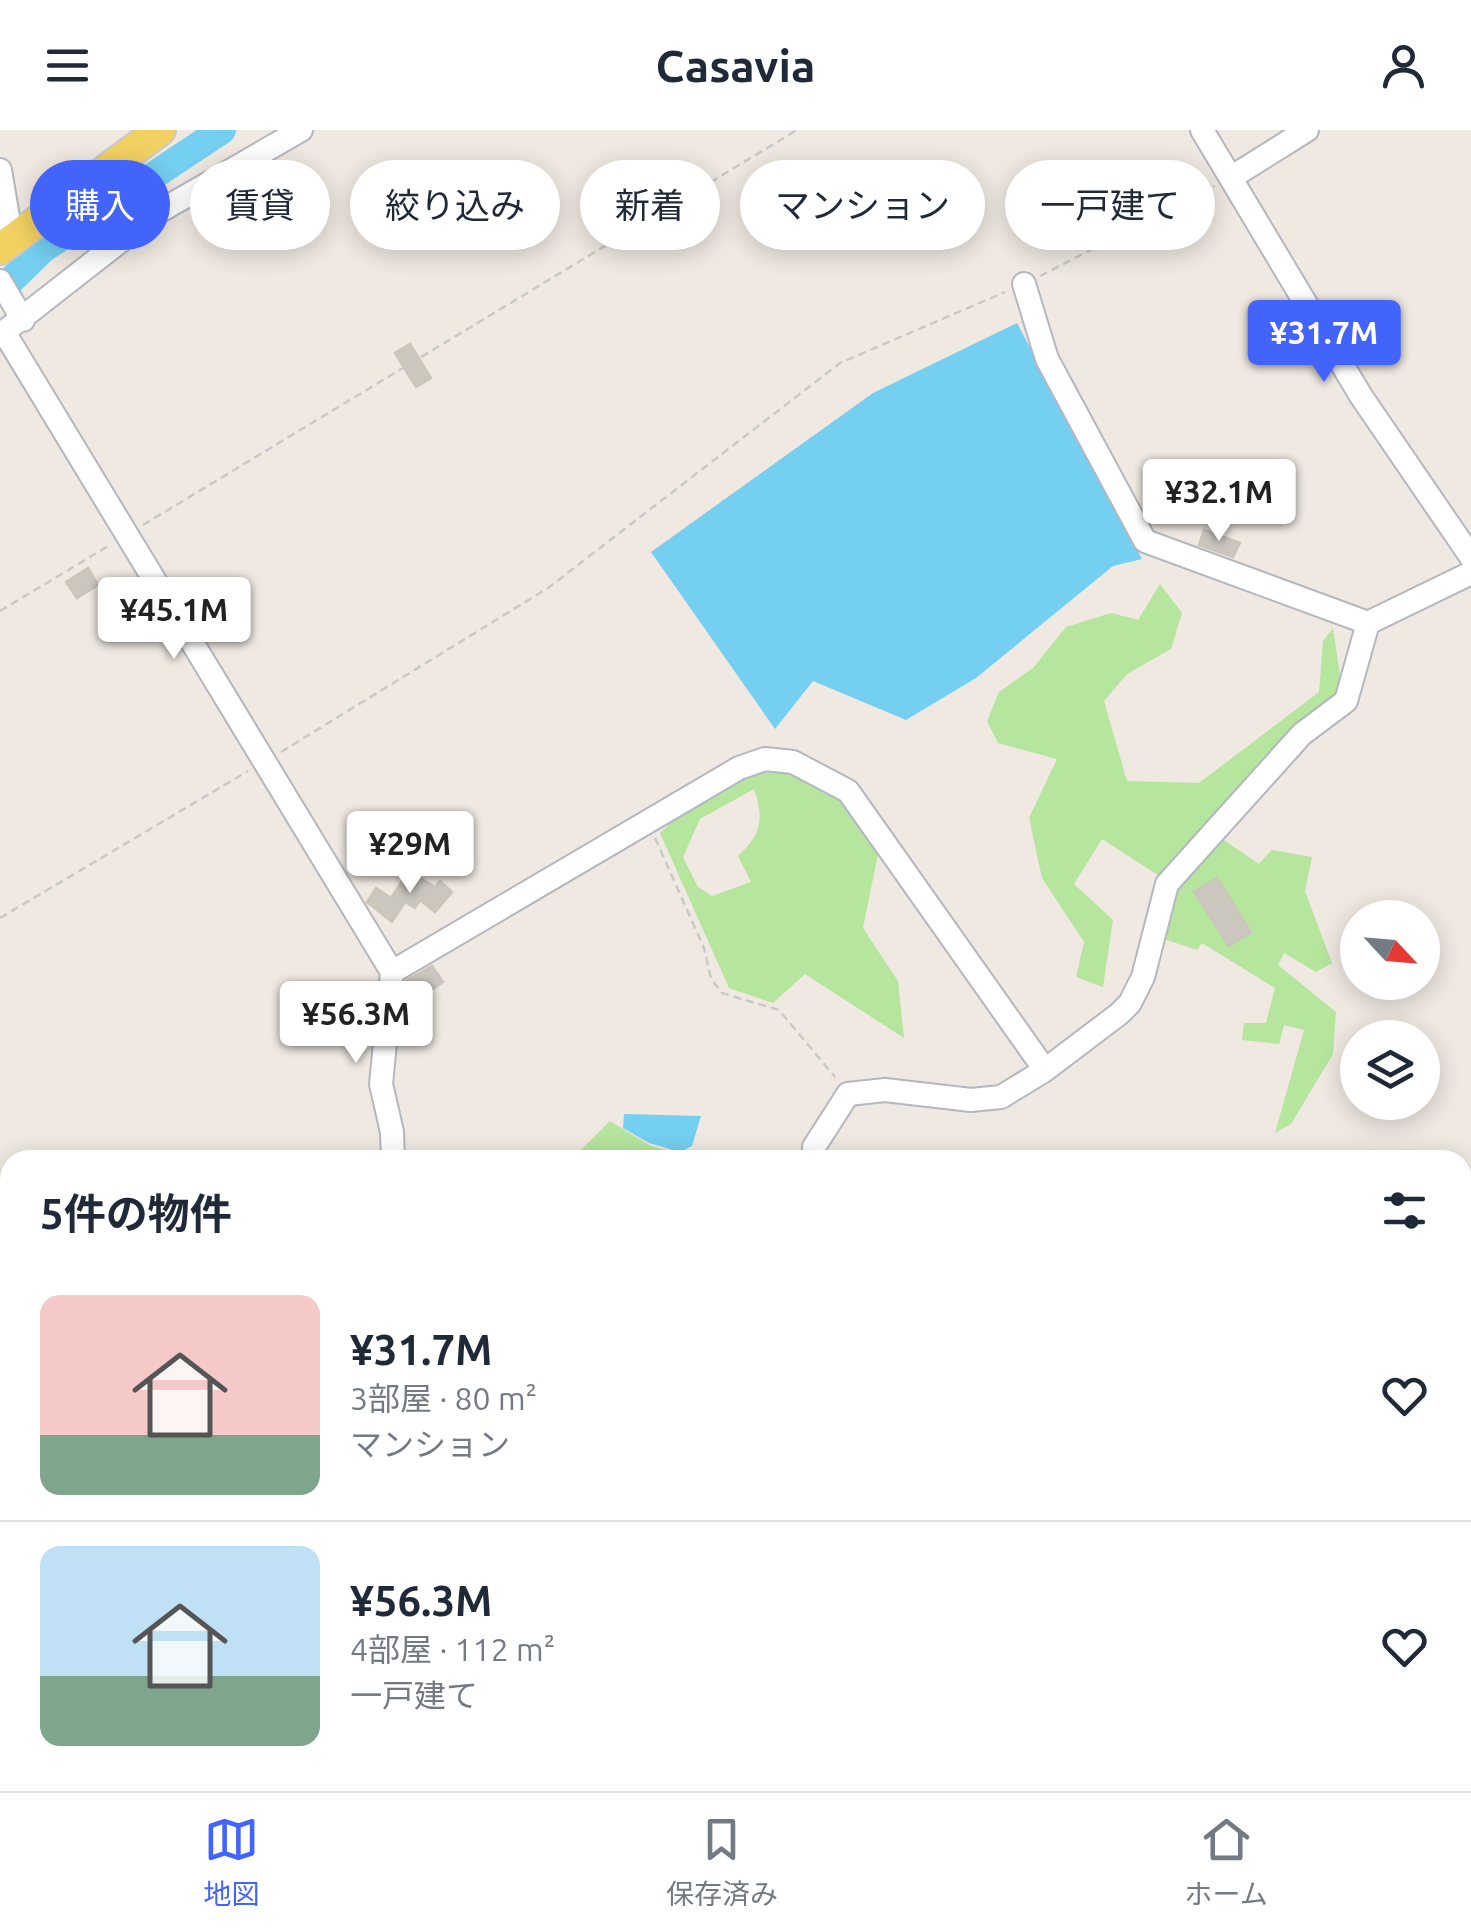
<!DOCTYPE html>
<html lang="ja">
<head>
<meta charset="utf-8">
<style>
	body { margin:0; font-family:Ubuntu,"Noto Sans JP",sans-serif; background:#f6f6f7; color:#1f2937; height:100vh; display:flex; flex-direction:column; font-size:38px; white-space:nowrap }
	* { box-sizing:border-box; margin:0 }
	p { font-size:32px; color:#747a83 }
	.icon { flex:none; width:55px; height:55px; fill:none; stroke:currentColor; stroke-width:2; stroke-linecap:round; stroke-linejoin:round }
	.map { position:relative; flex:1; overflow:hidden }
	.sheet { position:absolute; left:0px; top:1020px; width:1472px; height:642px; display:flex; flex-direction:column; background:#fff; border-radius:30px 30px 0 0; box-shadow:0 5px 25px #0003 }
	.sheet>* { flex:none }
	.hud { position:absolute; left:30px; top:30px; width:1412px; height:90px; display:flex; gap:20px }
	.needle { width:65px; rotate:116deg }
	.fabs { position:absolute; left:1340px; top:770px; display:grid; gap:20px }
	.fabs a { display:grid; place-items:center; width:100px; height:100px; border-radius:50%; background:#fff; box-shadow:0 5px 25px #0003; font-size:50px }
	.price { position:absolute; translate:-50% -85px; padding:0 22px; border-radius:10px; background:#fff; color:#222; font-size:32px; line-height:65px; filter:drop-shadow(0 2px 5px #0008) }
	.price::after { content:''; position:absolute; left:50%; top:60px; width:30px; height:22px; margin-left:-15px; background:inherit; clip-path:polygon(0 0,100% 0,50% 100%) }
	.price.selected { background:#4264fb; color:#fff }
	ul { padding:0; list-style:none }
	li { display:flex; align-items:center; gap:30px; height:250px; padding:0 40px }
	li+li { border-top:2px solid #e0e1e3 }
	li span { display:grid; place-items:center; flex:none; width:280px; height:200px; border-radius:20px; color:#555 }
	li>.icon { margin-inline-start:auto }
	span .icon { width:120px; height:120px; fill:#fffc; stroke-width:1 }
	li b { font-size:42px }
	h2 { display:flex; justify-content:space-between; align-items:center; height:120px; padding:0 40px; font-size:42px }
	.chip { padding:0 35px; border-radius:45px; background:#fff; box-shadow:0 5px 25px #0003; font-size:35px; line-height:90px }
	.chip.selected { background:#4264fb; color:#fff }
	header { display:flex; justify-content:space-between; align-items:center; height:130px; padding:0 40px; background:#fff; font-size:45px; font-weight:700 }
	.menu { display:flex; justify-content:space-around; align-items:center; height:140px; border-top:2px solid #e0e1e3; background:#fff; font-size:28px; color:#747a83 }
	.menu a { display:grid; justify-items:center; gap:5px }
	.menu .selected { color:#4264fb }
	.map>svg:first-child { display:block }
	.green { fill:#b6e59e; fill-rule:evenodd }
	.water { fill:#75cff0 }
	.lines { fill:none; stroke-linecap:round; stroke-linejoin:round }
	.river { stroke:#75cff0; stroke-width:28 }
	.building { fill:#cbc7bf; stroke:#cbc5ba; stroke-width:2.5 }
	.minor-casing { stroke:#b4b7c1; stroke-width:26 }
	.major-casing { stroke:#c9c9c9; stroke-width:34 }
	.path { stroke:#c9c9c9; stroke-width:2.5; stroke-dasharray:8 5; stroke-linecap:butt }
	.minor { stroke:#fff; stroke-width:22 }
	.major { stroke:#f2d163; stroke-width:30 }
</style>
</head>
<body>
<header><svg class="icon" aria-label="menu" viewBox="0 0 24 24"><path d="M4 6h16M4 12h16M4 18h16"/></svg>Casavia<svg class="icon" aria-label="person" viewBox="0 0 24 24"><circle cx="12" cy="8" r="4"/><path d="M4 21q1-7 8-7t8 7"/></svg></header>
<div class="map">
<svg width="1471" height="1661" viewBox="0 0 1471 1661">
	<rect width="100%" height="100%" fill="#efe9e1"/>
	<path class="green" d="M1160,454l22,29 -11,36 -44,25 -23,27 23,80 72,2 120,-91 4,-51 10,-13 10,67 -137,133 53,36 13,-14 40,7 -7,34 27,72 -16,9 -32,-19 -6,12 58,47 -3,42 -42,70 -16,9 29,-103 -20,-5 -5,19 -37,-4 2,-17h22l9,-35 -73,-45 -5,7 -36,-12v-61l-59,-38 -28,45 39,36 -10,67 -27,-10 8,-35 -42,-64 -13,-60 28,-59 -59,-16 -11,-22 12,-29 34,-24 33,-41 45,-14 27,7z
		M758,642l27,1 50,21 43,60 -15,74 35,53 6,57 -99,-64 -32,29 -44,-15 -69,-155 13,-13zM754,659c10,29 8,45 -16,67l13,26 -39,14 -14,-9 -15,-30 17,-38z
		M610,991l41,25 40,10 3,4h-111l-5,-7z
		M10,1160v473l-10,2v-67l5,-7c-5,-28 -5,-62 4,-87l-9,-8v-286z
		M1463,1273l8,3v385h-108v-8l99,-1z
		M1075,1653v-1l176,1v8h-182z"/>
	<path class="water" d="M1017,193l125,236 -29,7 -137,112 -70,42 -93,-39 -38,48 -124,-177 222,-159z
		M624,984l77,2 -9,30 -12,6 -31,-9 -26,-15z
		M10,1633v19l69,1 30,8h-109v-26z
		M698,1653v-1l193,1 -5,8h-184l-9,-7z"/>
	<g class="lines">
		<path class="river" d="M0,161l43,-42 179,-119"/>
	</g>
	<path class="building" d="M410,214l21,34 -15,9 -21,-34z
		M1204,400l36,13 -7,14 -34,-12z
		M88,438l10,17 -21,13 -11,-16z
		M409,741l26,16 5,-6 12,11 -17,20 -15,-12 -5,8 -10,-6 -13,20 -25,-20 9,-14 15,10z
		M1217,748l34,54 -22,14 -35,-54z
		M432,836l11,16 -26,18 -11,-19z"/>
	<g class="lines">
		<g class="minor-casing">
			<path id="minor" d="M1202,0l159,266 110,161
				M0,40l10,59 6,8
				M1232,47l75,-47
				M0,151l23,39
				M1024,154l23,75 98,182 223,82 103,-50
				M4,202l388,640 -11,112 11,48 1,28
				M0,205l155,-121 146,-84
				M392,842l347,-204 26,-9 28,3 55,29 197,279
				M814,1030v-13l34,-53 37,-4 86,10 30,-3 44,-27 74,-56 11,-11 13,-26 24,-93 135,-150 44,-33 22,-78"/>
		</g>
		<g class="major-casing">
			<path id="major" d="M0,119l160,-119"/>
		</g>
		<path class="path" d="M1040,146l175,-90
			M143,395l654,-395
			M0,481l110,-66
			M281,622l267,-164 292,-225 165,-71
			M655,708l49,110 7,31 11,14 57,17 56,67
			M0,788l248,-147
			M0,1460l10,3
			M315,1652l13,9
			M407,1661l6,-9"/>
		<use href="#minor" class="minor"/>
		<use href="#major" class="major"/>
	</g>
</svg>
<div class="fabs">
<a><svg class="needle" viewBox="-14 -14 28 28"><path d="M0-13l5 13h-10z" fill="#e53935"/><path d="M0 13l5-13h-10z" fill="#747a83"/></svg></a>
<a><svg class="icon" aria-label="layers" viewBox="0 0 24 24"><path d="M12 4l9 5-9 5-9-5zM3 14l9 5 9-5"/></svg></a>
</div>
<b class="price selected" style="left:1324px;top:255px">¥31.7M</b>
<b class="price" style="left:1219px;top:414px">¥32.1M</b>
<b class="price" style="left:174px;top:532px">¥45.1M</b>
<b class="price" style="left:410px;top:766px">¥29M</b>
<b class="price" style="left:356px;top:936px">¥56.3M</b>
<div class="hud">
<a class="chip selected">購入</a>
<a class="chip">賃貸</a>
<a class="chip">絞り込み</a>
<a class="chip">新着</a>
<a class="chip">マンション</a>
<a class="chip">一戸建て</a>
</div>
<section class="sheet">
<h2>5件の物件<svg class="icon" aria-label="filters" viewBox="0 0 24 24"><path d="M4 7h16M4 17h16"/><circle cx="9" cy="7" r="2"/><circle cx="15" cy="17" r="2"/></svg></h2>
<ul>
<li><span style="background:linear-gradient(#f6c9c9 70%,#7fa58c 0)"><svg class="icon" aria-label="home" viewBox="0 0 24 24"><path d="M3 11l9-7 9 7M6 9v11h12V9"/></svg></span><div><b>¥31.7M</b><p>3部屋 · 80 m²</p><p>マンション</p></div><svg class="icon" aria-label="heart" viewBox="0 0 24 24"><path d="M12 20l-8-8c-3-5 5-10 8-4 3-6 11-1 8 4z"/></svg></li>
<li><span style="background:linear-gradient(#bfe0f5 65%,#7fa58c 0)"><svg class="icon" aria-label="home" viewBox="0 0 24 24"><path d="M3 11l9-7 9 7M6 9v11h12V9"/></svg></span><div><b>¥56.3M</b><p>4部屋 · 112 m²</p><p>一戸建て</p></div><svg class="icon" aria-label="heart" viewBox="0 0 24 24"><path d="M12 20l-8-8c-3-5 5-10 8-4 3-6 11-1 8 4z"/></svg></li>
</ul>
</section>
</div>
<nav class="menu">
<a class="selected"><svg class="icon" aria-label="map" viewBox="0 0 24 24"><path d="M3 6l6-2 6 2 6-2v14l-6 2-6-2-6 2zM9 4v14M15 6v14"/></svg>地図</a>
<a><svg class="icon" aria-label="saved" viewBox="0 0 24 24"><path d="M7 4h10v16l-5-4-5 4z"/></svg>保存済み</a>
<a><svg class="icon" aria-label="home" viewBox="0 0 24 24"><path d="M3 11l9-7 9 7M6 9v11h12V9"/></svg>ホーム</a>
</nav>
</body>
</html>
